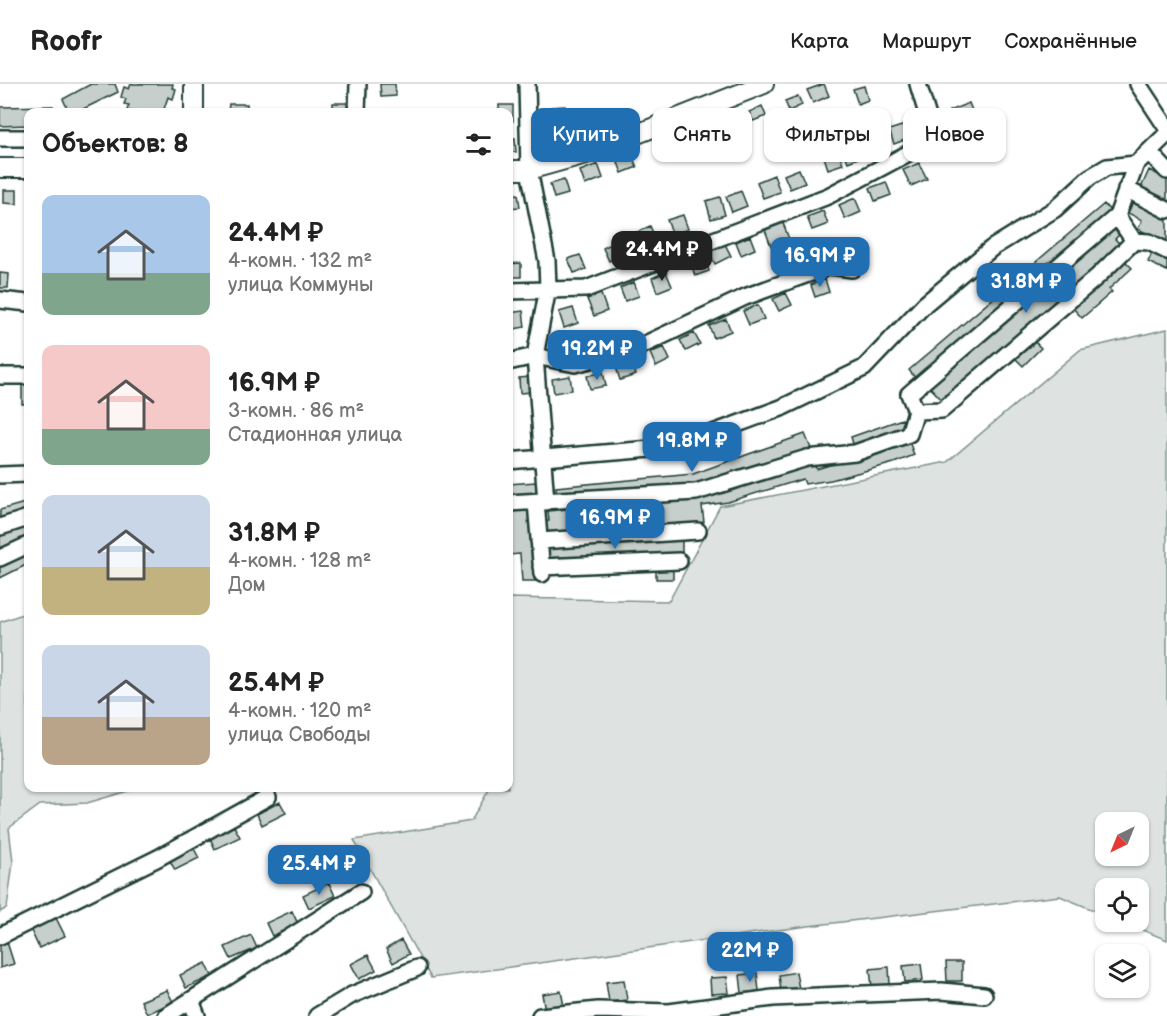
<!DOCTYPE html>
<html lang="ru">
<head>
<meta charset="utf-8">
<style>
	body { margin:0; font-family:"Balsamiq Sans",sans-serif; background:#f6f6f6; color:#222; height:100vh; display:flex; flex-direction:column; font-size:22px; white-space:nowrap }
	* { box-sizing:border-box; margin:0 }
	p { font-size:20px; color:#767676 }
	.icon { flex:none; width:33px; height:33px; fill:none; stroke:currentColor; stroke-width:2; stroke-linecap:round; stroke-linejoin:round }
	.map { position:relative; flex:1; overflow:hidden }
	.panel { position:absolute; left:24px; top:24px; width:489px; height:684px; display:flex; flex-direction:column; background:#fff; border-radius:12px; box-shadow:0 2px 4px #0004 }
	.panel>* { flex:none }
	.banner { position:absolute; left:531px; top:24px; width:546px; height:54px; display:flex; gap:12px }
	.needle { width:39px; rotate:223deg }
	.fabs { position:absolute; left:1095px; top:728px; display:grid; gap:12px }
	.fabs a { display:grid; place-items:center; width:54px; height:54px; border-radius:12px; background:#fff; box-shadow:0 2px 4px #0004; font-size:30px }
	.price { position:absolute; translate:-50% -51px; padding:0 14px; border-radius:12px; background:#1f6fb2; color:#fff; font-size:20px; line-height:39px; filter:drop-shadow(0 2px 3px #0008) }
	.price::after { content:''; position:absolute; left:50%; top:36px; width:18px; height:14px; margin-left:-9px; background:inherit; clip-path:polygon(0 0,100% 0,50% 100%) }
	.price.on { background:#222; color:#fff }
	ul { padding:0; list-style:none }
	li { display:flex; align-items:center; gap:18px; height:150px; padding:0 18px }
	li span { display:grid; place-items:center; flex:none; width:168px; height:120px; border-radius:12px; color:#555 }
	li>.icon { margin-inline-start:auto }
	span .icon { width:72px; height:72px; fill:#fffc; stroke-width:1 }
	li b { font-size:26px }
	h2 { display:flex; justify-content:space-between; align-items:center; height:72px; padding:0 18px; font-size:26px }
	.tag { padding:0 21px; border-radius:12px; background:#fff; box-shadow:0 2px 4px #0004; font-size:21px; line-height:54px }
	.tag.on { background:#1f6fb2; color:#fff }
	header { display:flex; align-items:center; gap:36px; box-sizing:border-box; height:84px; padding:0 30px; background:#fff; border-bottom:2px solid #e0e0e0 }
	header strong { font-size:28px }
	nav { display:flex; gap:33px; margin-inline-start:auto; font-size:21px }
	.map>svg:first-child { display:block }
	.green { fill:#dee3e2; stroke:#7e908b; stroke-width:1.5; fill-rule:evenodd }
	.building { fill:#c7cfcc; stroke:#1f3d34; stroke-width:1.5 }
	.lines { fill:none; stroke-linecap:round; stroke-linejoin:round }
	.minor-casing { stroke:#1f3d34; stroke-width:20 }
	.major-casing { stroke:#1f3d34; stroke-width:22 }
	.minor { stroke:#fff; stroke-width:15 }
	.major { stroke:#fff; stroke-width:18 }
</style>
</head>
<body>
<header>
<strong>Roofr</strong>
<nav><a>Карта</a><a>Маршрут</a><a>Сохранённые</a></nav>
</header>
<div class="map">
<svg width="1167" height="932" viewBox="0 0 1167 932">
	<rect width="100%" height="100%" fill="#fff"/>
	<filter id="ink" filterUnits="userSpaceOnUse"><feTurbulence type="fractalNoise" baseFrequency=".0167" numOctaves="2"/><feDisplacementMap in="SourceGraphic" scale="12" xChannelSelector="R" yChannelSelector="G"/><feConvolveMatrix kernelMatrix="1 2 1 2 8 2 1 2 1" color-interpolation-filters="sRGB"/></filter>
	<g filter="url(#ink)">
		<path class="green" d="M1167,245v611l-47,-19h18v-33h-32l-1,27 -45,-19 -252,30 -377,52 -77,-138 117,-19 19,-33h18l1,-190 160,3 51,-95 227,-44 133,-112zM1106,738h32v33h-32z
			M28,528v176h110l-51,15 -47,2 -31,23 4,34 -6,46 -7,4v-290z"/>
		<path class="building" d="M91,0h24l3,8 -41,20h-8l-6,-13z
			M131,0h42l-1,4 4,1 -3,10 -5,-2 -5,15h-31l-5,-2 2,-5 -5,-1 2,-5 -5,-2 3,-10 5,2z
			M380,0h15l1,12 -15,1z
			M824,0l5,12 -16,7 -6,-13z
			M864,2l4,14 -10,4 -5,-15z
			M798,12l4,9 -13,6 -4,-10z
			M333,19h14v9h-14z
			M969,19l8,19 -21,8 -7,-19z
			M229,20h18v8h-19z
			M499,21h14v16h-5v-9h-9z
			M53,22v6h-25v13l-28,1v-19z
			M565,22v15h-14v-14z
			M762,22l4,10 -13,5 -4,-9z
			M725,34l5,11 -14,6 -5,-12z
			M905,41l5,13 -16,6 -5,-14z
			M696,45l6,15 -13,6 -6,-15z
			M508,54h7l1,14h-8z
			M675,54l6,15 -15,6 -6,-15z
			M857,57l6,15 -15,6 -6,-15z
			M839,68l4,12 -15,5 -4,-12z
			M631,70l6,13 -15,6 -5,-13z
			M919,79l8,16 -16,7 -8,-16z
			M598,80l5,14 -18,7 -5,-14z
			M799,85l6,14 -15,6 -6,-14z
			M1149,86l18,9v23l-27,-12z
			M774,91l6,17 -17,6 -6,-16z
			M564,96l4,14 -14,4 -4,-14z
			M886,98l5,13 -16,6 -5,-13z
			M4,106h13v14l-13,-1z
			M741,107l6,15 -15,6 -6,-15z
			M518,110l2,13 -12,1v-13z
			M720,113l5,18 -14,4 -5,-18z
			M855,114l6,14 -16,7 -6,-14z
			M1133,118l34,17v24l-29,-14 4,-9 -14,-7z
			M1104,120l8,9 -196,166 -7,-9z
			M823,127l5,13 -16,6 -5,-13z
			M683,131l5,14 -15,6 -6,-15z
			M783,139l6,16 -18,7 -6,-16z
			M650,142l7,16 -15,6 -7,-15z
			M1111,142l8,9 -4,4 7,7 -179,155 -15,-16z
			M750,152l5,13 -14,6 -5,-13z
			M619,156l7,14 -17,7 -6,-13z
			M725,160l6,12 -16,8 -6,-12z
			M1153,167l14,7v13l-19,-9z
			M580,171l6,14 -12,4 -6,-14z
			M705,175l4,12 -14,5 -4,-13z
			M1124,176l8,8 -23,21 3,3 -30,26 -10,-11z
			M521,179v14h-13v-13z
			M666,188l6,14 -15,6 -5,-14z
			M0,189l9,1 -1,14h-8z
			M825,195l4,13 -14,5 -4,-12z
			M634,198l5,14 -14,5 -5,-13z
			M786,209l6,12 -13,6 -6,-12z
			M601,210l6,17 -13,5 -7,-17z
			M758,221l6,14 -15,6 -6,-14z
			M573,224l5,15 -14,5 -5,-16z
			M523,227l2,16 -17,3v-17z
			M726,235l5,12 -17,7 -5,-12z
			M694,249l6,11 -14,7 -6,-11z
			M1032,255l9,9 -18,18 -9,-9z
			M664,263l6,13 -14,7 -6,-14z
			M632,278l4,13 -16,5 -4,-13z
			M603,288l3,14 -16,3 -3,-13z
			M570,292l2,14 -18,3 -2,-14z
			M531,293l1,15 -12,1 -1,-15z
			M22,301h6v19h-6z
			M902,335l3,11 -51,17 -3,-10z
			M805,350l7,17 -23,7 -15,1 -77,27 -140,12 -1,-11 137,-13z
			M909,357l5,14 -20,8 -63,17 -26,4 -2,-5 -75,23 -26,4 2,16 -14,3 -145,9 -2,-11 6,-2 -1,-10 134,-13 97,-26 1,2 31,-11 6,6z
			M536,398v13l-28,2v-13z
			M28,418v10l-28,8v-10z
			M529,425l7,72h-14l-2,-27 -12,1v-45z
			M28,440v14l-28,13v-15z
			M682,456v14l-134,5v-14z
			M28,467v13l-28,14v-14z
			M656,483h17v12h-17z
			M280,718l6,11 -24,12 -5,-11z
			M234,742l6,11 -25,12 -5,-11z
			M193,763l6,11 -24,12 -6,-11z
			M329,799l6,13 -26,12 -6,-13z
			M292,827l6,13 -26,12 -6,-13z
			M54,830l11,22 -26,12 -10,-22z
			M251,851l6,13 -26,11 -6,-12z
			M401,856l8,14 -16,9 -7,-14z
			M7,858l7,22 -14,4v-24z
			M368,871l8,15 -17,9 -8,-15z
			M946,878h16v19h-15z
			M206,879l6,13 -26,12 -6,-13z
			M921,880l2,16 -18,2 -2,-16z
			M889,883l1,18 -18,2 -2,-18z
			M796,888l3,17 -18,2 -2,-16z
			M757,889l2,18 -17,2 -2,-18z
			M727,893l2,16 -18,1 -1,-16z
			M624,896l3,20 -18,2 -3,-20z
			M167,906l6,12 -26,12 -6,-13z
			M561,907l3,15 -19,4 -3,-16z"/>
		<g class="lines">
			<g class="minor-casing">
				<path id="minor" d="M527,0l2,86 18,91 1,27 -13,68 11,146
					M1138,0l29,44
					M357,28l1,-28
					M0,54h28
					M1150,69l17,18
					M1126,105l41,21
					M1134,157l15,1 18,9
					M508,207l78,-2 242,-93 94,-50 9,-19 -13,-43
					M0,216l28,3
					M508,278l27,-6 40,8 64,-17 106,-50 85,-31 22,3
					M0,292h28
					M916,327l-7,-17 208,-178
					M508,377l167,-14 106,-39 83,-40 61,-64 67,-56 63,-39 35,-32 17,-10 29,-3
					M0,391l28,-1
					M536,418l6,72
					M508,419l188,-11 111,-34 48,-5 54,-19 7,-23 26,-1 156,-134 36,-35 -17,-25 19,-52 31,-30
					M0,443l28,-9
					M539,457l159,-10
					M0,474l28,-13
					M541,483l138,-6
					M0,852l158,-78 110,-61
					M191,916l6,16
					M166,932l195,-124
					M317,932l35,-21 65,-27
					M540,932l58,-6 71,2 104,-14 91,-4 78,-3 42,4"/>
			</g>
			<g class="major-casing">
				<path id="major" d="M194,0v28
					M0,84h28
					M508,86h21l57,-16 178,-70"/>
			</g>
			<use href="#minor" class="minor"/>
			<use href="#major" class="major"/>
		</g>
	</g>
</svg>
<div class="fabs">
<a><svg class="needle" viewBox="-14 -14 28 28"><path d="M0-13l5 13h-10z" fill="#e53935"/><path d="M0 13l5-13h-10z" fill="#767676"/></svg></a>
<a><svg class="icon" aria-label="locate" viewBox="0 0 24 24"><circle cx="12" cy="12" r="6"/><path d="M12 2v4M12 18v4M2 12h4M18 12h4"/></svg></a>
<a><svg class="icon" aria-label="layers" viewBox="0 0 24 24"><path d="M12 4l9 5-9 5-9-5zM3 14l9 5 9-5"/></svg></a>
</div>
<b class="price on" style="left:662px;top:198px">24.4M ₽</b>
<b class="price" style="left:820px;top:204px">16.9M ₽</b>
<b class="price" style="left:1026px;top:230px">31.8M ₽</b>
<b class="price" style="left:597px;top:297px">19.2M ₽</b>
<b class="price" style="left:692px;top:389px">19.8M ₽</b>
<b class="price" style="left:615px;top:466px">16.9M ₽</b>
<b class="price" style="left:319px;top:812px">25.4M ₽</b>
<b class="price" style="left:750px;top:899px">22M ₽</b>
<div class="banner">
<a class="tag on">Купить</a>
<a class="tag">Снять</a>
<a class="tag">Фильтры</a>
<a class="tag">Новое</a>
</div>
<section class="panel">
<h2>Объектов: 8<svg class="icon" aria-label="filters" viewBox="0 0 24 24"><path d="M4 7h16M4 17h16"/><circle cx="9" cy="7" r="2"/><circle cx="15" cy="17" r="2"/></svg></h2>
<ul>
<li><span style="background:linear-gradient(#a9c7e8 65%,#7fa58c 0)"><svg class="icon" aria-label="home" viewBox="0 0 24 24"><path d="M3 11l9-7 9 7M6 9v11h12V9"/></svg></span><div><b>24.4M ₽</b><p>4-комн. · 132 m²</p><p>улица Коммуны</p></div></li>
<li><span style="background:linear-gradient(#f6c9c9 70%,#7fa58c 0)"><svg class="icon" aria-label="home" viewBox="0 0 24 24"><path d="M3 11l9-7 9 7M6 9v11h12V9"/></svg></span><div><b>16.9M ₽</b><p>3-комн. · 86 m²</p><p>Стадионная улица</p></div></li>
<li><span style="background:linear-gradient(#c9d6e8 60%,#c2b280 0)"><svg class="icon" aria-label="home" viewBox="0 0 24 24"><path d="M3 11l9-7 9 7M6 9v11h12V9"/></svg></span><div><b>31.8M ₽</b><p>4-комн. · 128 m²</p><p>Дом</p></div></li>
<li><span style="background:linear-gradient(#c9d6e8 60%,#b9a48a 0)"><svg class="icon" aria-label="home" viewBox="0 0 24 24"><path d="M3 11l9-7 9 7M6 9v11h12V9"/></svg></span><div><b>25.4M ₽</b><p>4-комн. · 120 m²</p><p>улица Свободы</p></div></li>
</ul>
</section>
</div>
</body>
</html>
